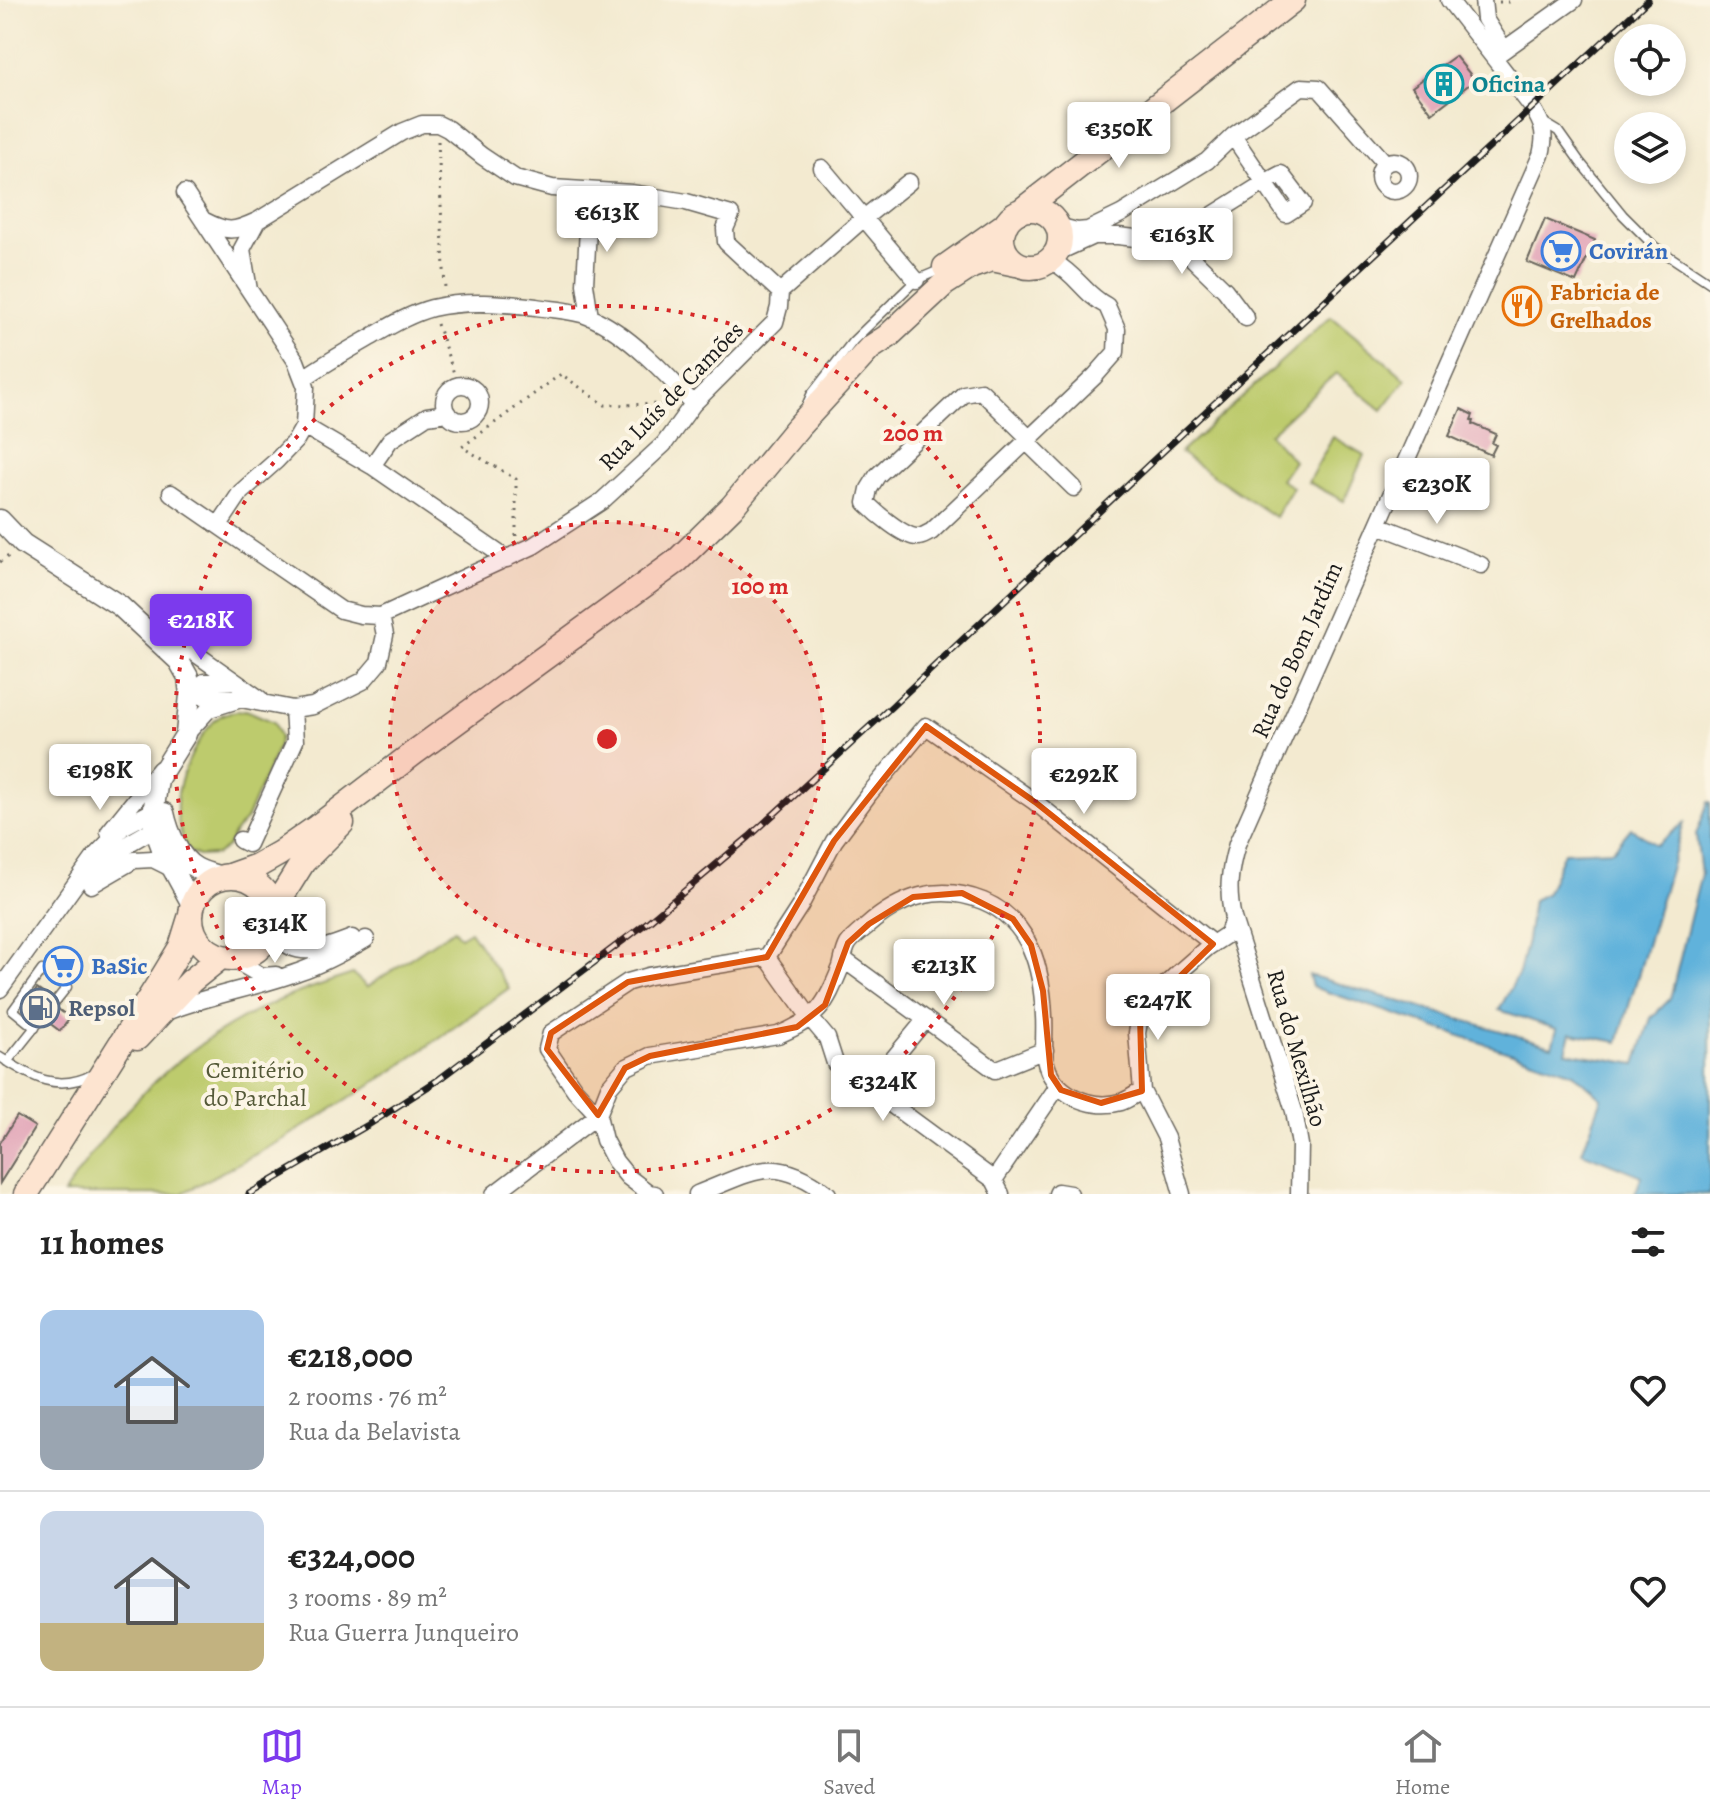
<!DOCTYPE html>
<html lang="en">
<head>
<meta charset="utf-8">
<style>
	body { margin:0; font-family:Alegreya,serif; background:#f6f6f6; color:#222; height:100vh; display:flex; flex-direction:column; font-size:30px; white-space:nowrap }
	* { box-sizing:border-box; margin:0 }
	p { font-size:26px; color:#767676 }
	.icon { flex:none; width:44px; height:44px; fill:none; stroke:currentColor; stroke-width:2; stroke-linecap:round; stroke-linejoin:round }
	.map { position:relative; height:1194px; overflow:hidden }
	.sheet { display:flex; flex-direction:column; background:#fff; flex:1 }
	.sheet>* { flex:none }
	.buttons { position:absolute; left:1614px; top:24px; display:grid; gap:16px }
	.buttons a { display:grid; place-items:center; width:72px; height:72px; border-radius:50%; background:#fff; box-shadow:0 4px 12px #0003; font-size:40px }
	.price { position:absolute; translate:-50% -68px; padding:0 18px; border-radius:8px; background:#fff; color:#222; font-size:26px; line-height:52px; filter:drop-shadow(0 2px 4px #0008) }
	.price::after { content:''; position:absolute; left:50%; top:48px; width:24px; height:18px; margin-left:-12px; background:inherit; clip-path:polygon(0 0,100% 0,50% 100%) }
	.price.current { background:#7c3aed; color:#fff }
	ul { padding:0; list-style:none }
	li { display:flex; align-items:center; gap:24px; height:200px; padding:0 40px }
	li+li { border-top:2px solid #e0e0e0 }
	li span { display:grid; place-items:center; flex:none; width:224px; height:160px; border-radius:16px; color:#555 }
	li>.icon { margin-inline-start:auto }
	span .icon { width:96px; height:96px; fill:#fffc; stroke-width:1 }
	li b { font-size:34px }
	h2 { display:flex; justify-content:space-between; align-items:center; height:96px; padding:0 40px; font-size:34px }
	.tabs { display:flex; justify-content:space-around; align-items:center; height:112px; border-top:2px solid #e0e0e0; background:#fff; font-size:22px; color:#767676 }
	.tabs a { display:grid; justify-items:center; gap:4px }
	.tabs .current { color:#7c3aed }
	.map>svg:first-child { display:block }
	.green { fill:#bdcb6d; stroke:#6c7444; stroke-width:2 }
	.water { fill:#60b2db; stroke:#3e677c; stroke-width:2 }
	.building { fill:#e2a5b8 }
	.lines { fill:none; stroke-linecap:round; stroke-linejoin:round }
	.service-casing { stroke:#67645b; stroke-width:11 }
	.minor-casing { stroke:#67645b; stroke-width:19 }
	.tertiary-casing { stroke:#67645b; stroke-width:23 }
	.secondary-casing { stroke:#67645b; stroke-width:27 }
	.path { stroke:#67645b; stroke-width:3; stroke-dasharray:2 6; stroke-linecap:butt }
	.service { stroke:#fff; stroke-width:8 }
	.minor { stroke:#fff; stroke-width:16 }
	.tertiary { stroke:#fff; stroke-width:20 }
	.secondary { stroke:#fde4d0; stroke-width:24 }
	.rail-casing { stroke:#1c1c1c; stroke-width:7 }
	.rail { stroke:#fcf5e5; stroke-width:4; stroke-dasharray:12; stroke-linecap:butt }
	.marked { fill:#de560d; fill-opacity:0.2; stroke:#de560d; stroke-width:6; stroke-linejoin:round }
	.ring { fill:none; stroke:#d62828; stroke-width:4; stroke-dasharray:4 8 }
	.labels { text-anchor:middle; dominant-baseline:central; stroke-width:8; stroke-linejoin:round; paint-order:stroke }
	.culture-label { font-size:24px; font-weight:bold; fill:#0d838f; stroke:#fcf5e5; text-anchor:start }
	.shop-label { font-size:24px; font-weight:bold; fill:#366cbe; stroke:#fcf5e5; text-anchor:start }
	.food-label { font-size:24px; font-weight:bold; fill:#c56008; stroke:#fcf5e5; text-anchor:start }
	.street-label { font-size:24px; fill:#1c1c1c; stroke:#fcf5e5 }
	.service-label { font-size:24px; font-weight:bold; fill:#4e5e75; stroke:#fcf5e5; text-anchor:start }
	.park-label { font-size:24px; fill:#545938; stroke:#fcf5e5 }
	.centre { fill:#d62828; stroke:#fcf5e5; stroke-width:4 }
	.ring-label { font-size:24px; text-anchor:middle; font-weight:bold; fill:#d62828; stroke:#fcf5e5; stroke-width:8; stroke-linejoin:round; paint-order:stroke }
</style>
</head>
<body>
<div class="map">
<svg width="1710" height="1194" viewBox="0 0 1710 1194">
	<rect width="100%" height="100%" fill="#fcf5e5"/>
	<filter id="ink" filterUnits="userSpaceOnUse"><feTurbulence type="fractalNoise" baseFrequency=".0125" numOctaves="2"/><feDisplacementMap in="SourceGraphic" scale="16" xChannelSelector="R" yChannelSelector="G"/><feConvolveMatrix kernelMatrix="1 2 1 2 8 2 1 2 1" color-interpolation-filters="sRGB"/></filter>
	<filter id="wash" filterUnits="userSpaceOnUse"><feTurbulence type="fractalNoise" baseFrequency=".006" numOctaves="4" result="noise"/><feDisplacementMap in="SourceGraphic" scale="32" xChannelSelector="R" yChannelSelector="G"/><feGaussianBlur stdDeviation="1.8" result="paint"/><feColorMatrix in="noise" values="0 0 0 0 0 0 0 0 0 0 0 0 0 0 0 0 0 1.4 0 .05"/><feComposite in="paint" operator="in"/></filter>
	<g filter="url(#wash)">
		<rect width="100%" height="100%" fill="#f3ead0"/>
		<path class="green" d="M1331,316l75,63 -24,31 -46,-37 -67,61 25,27 -13,19 12,7 -18,30 -95,-64z
			M1333,437l31,18 -20,46 -36,-19z
			M246,710l28,12 6,15 -3,12 -31,71 -10,10 -9,17 -11,8 -18,1 -10,-5c-7,-14 -12,-32 -11,-48 1,-26 23,-74 45,-88 8,-4 15,-4 24,-5z
			M454,929l6,8 10,-6 39,57 -116,83 -109,68 -103,55h-117c55,-86 119,-152 214,-193 24,-11 50,-19 75,-27l14,13z"/>
		<path class="water" d="M1708,802h2v392h-75l7,-18 -60,-24 20,-54 -29,-25 -261,-86 -3,-12 243,71 5,-17 -58,-19 20,-37 8,-33 6,-40 14,-7 17,-41 49,-2 18,-22 25,17 28,-22 -66,219 -47,-9 -5,19 70,12 15,-46 19,-19 31,-125 -5,-39z"/>
		<g id="blocks">
			<path class="building" d="M1455,56l20,24 -43,33 -20,-26z
				M1545,219l50,21 -19,42 -49,-20z
				M1461,409l12,6 -2,5 3,1 -1,3 23,10 -4,9 4,2 -5,10 -42,-19z
				M56,953l22,15 -8,11 -22,-15z
				M37,989l13,9 -16,19 -11,-8z
				M58,1009l12,9 -10,13 -12,-9z
				M17,1116l18,11 -35,56v-40z"/>
		</g>
	</g>
	<g filter="url(#ink)">
		<use href="#blocks" fill-opacity="0" stroke="#67645b" stroke-width="2"/>
		<g class="lines">
			<g class="service-casing">
				<path id="service" d="M1543,122l15,9 22,31 43,53 31,31 56,37
					M807,404l4,-9 42,-54 63,-61 26,-11
					M0,1057c31,20 58,36 93,17
					M7,1062l60,-75 -25,-17 -29,40 22,18"/>
			</g>
			<g class="minor-casing">
				<path id="minor" d="M1483,0l2,19 19,30
					M1494,57l80,-57
					M1379 176a15 15 0 1 1 30 0a15 15 0 1 1-30 0Z
					M822,168l94,112
					M590,192l-5,92 5,33
					M185,193l111,168 10,26 -2,39 -8,14 -20,21 -35,31 -22,33
					M203,220c25,13 30,12 54,1
					M1057,226l20,5 11,-1 33,-16 86,-53 26,-25 68,-49 18,1 66,75
					M1189,230l75,-47 17,-9 22,29 -17,11 -53,-78
					M1056,253l37,-17h25l52,6 21,15 34,33 21,28
					M249,290l-7,-41 15,-28 145,-89 20,-8h16l10,5 34,27 33,22 37,10 80,5 54,9 45,13 -6,14 1,13 54,50
					M304,378c20,-14 41,-26 62,-38 21,-12 43,-26 66,-32 33,-8 71,-5 104,-1 18,3 38,3 54,10 36,15 78,58 103,87
					M444 403a18 18 0 1 1 36 0a18 18 0 1 1-36 0Z
					M304,426l68,40 135,93
					M1029,438l-48,-47 -17,3 -87,82 -8,13 -3,14c9,9 39,35 52,34 5,0 9,-4 13,-5l164,-156 21,-24 1,-23 -10,-23c-22,-11 -30,-31 -52,-43l-15,3
					M1026,441l48,47
					M372,466l18,-26 37,-24 20,-3
					M171,493l170,117 20,5 20,1 152,-70 69,-45 62,-57 29,-40 82,-82 4,-15 1,-15 84,-74 45,-36
					M1378,525l103,40
					M162,644h20l78,55
					M190,695l43,3
					M190,695l14,-13 29,-1
					M186,734l23,-25 32,-10 52,10 20,-3 50,-25 16,-19 6,-27 -4,-19
					M109,832l51,-63
					M240,840l8,4 47,-103 -2,-32
					M87,880l44,-38 19,-11 6,-15
					M91,885l43,-25 19,-1 18,9
					M273,920c2,5 4,14 7,18 18,23 51,8 72,0
					M767,957l44,62 16,19 8,25 159,117 7,14
					M235,958l8,7 19,11 14,-1
					M843,959l152,111 50,-20
					M0,989l97,-135 26,-27 26,-14 12,8
					M166,1012c43,-17 89,-24 132,-40 24,-8 46,-20 68,-33
					M869,1088l57,-69
					M994,1180l64,-94
					M494,1194l104,-79 -23,-25 -28,-41 4,-16 77,-51 21,-6 118,-19 33,-51 34,-65 35,-47 57,-68 109,76 178,142
					M655,1194l-6,-1 -21,-16 -13,-16 -11,-21 -6,-25 11,-28 16,-19 25,-12 128,-21c40,-16 47,-29 63,-68 2,-7 3,-16 7,-23 4,-6 12,-12 18,-17 33,-30 73,-44 117,-26 48,20 59,68 61,115 1,14 -1,30 1,43 6,34 44,52 76,43 7,-2 14,-8 21,-11
					M697,1194c57,-22 77,-41 131,0
					M1057,1194l1,-2 12,2
					M1182,1194l-16,-56 -24,-47 -5,-58 3,-17 8,-15 28,-26 32,-28 20,-13 5,-16
					M1299,1194l1,-49 -6,-34 -61,-193c-6,-27 -4,-47 4,-74l304,-689c5,-21 3,-29 -9,-48l-83,-107"/>
			</g>
			<g class="tertiary-casing">
				<path id="tertiary" d="M0,520l23,24 97,62 59,55 9,16 2,18 -4,39 -28,45 -4,28 2,25 7,19 30,55
					M164,813c4,18 14,45 32,55 7,4 17,6 24,9"/>
			</g>
			<g class="secondary-casing">
				<path id="secondary" d="M1002 238a29 29 0 1 1 58 0a29 29 0 1 1-58 0Z
					M1021,211l272,-211
					M945,267l61,-43
					M229,876l28,-10 23,-13 37,-26 98,-75 262,-191 55,-54 66,-80 72,-79 17,-11 57,-53 28,-18 20,-7 24,5
					M191 917a41 41 0 1 1 82 0a41 41 0 1 1-82 0Z
					M273,910l30,-48 39,-39
					M137,1038l54,-57 30,-24
					M26,1194l135,-214 20,-33 9,-29"/>
			</g>
			<path class="path" d="M1499,2h9l3,-2
				M438,141l7,148
				M437,324l21,61
				M516,536v-57l-54,-32 99,-73 44,31 68,-1
				M0,562l10,-7"/>
			<use href="#service" class="service"/>
			<use href="#minor" class="minor"/>
			<use href="#tertiary" class="tertiary"/>
			<use href="#secondary" class="secondary"/>
			<g class="rail-casing">
				<path id="rail" d="M249,1194l119,-69 70,-45 211,-159 100,-84 142,-130 267,-251 490,-456"/>
			</g>
			<use href="#rail" class="rail"/>
		</g>
	</g>
	<path class="marked" d="M926,726l109,76 178,142 -73,72 2,75 -41,12 -40,-13 -10,-15 -8,-84 -12,-46 -18,-26 -51,-26 -49,4 -44,27 -21,19 -23,62 -28,22 -147,29 -25,12 -27,47 -51,-66 4,-16 77,-51 139,-25 67,-116z"/>
	<circle cx="607" cy="739" r="217" fill="#d62828" fill-opacity=".12"/>
	<g class="ring">
		<circle cx="607" cy="739" r="217"/>
		<circle cx="607" cy="739" r="433"/>
	</g>
	<defs>
		<g id="building-ring" transform="scale(2)"><circle r="9.5" fill="#fcf5e5" stroke="#0f9aa8" stroke-width="1.5"/><path d="M-4-6H4V6H1V3H-1V6H-4ZM-2.5-4.3h1.7v1.8h-1.7ZM.8-4.3h1.7v1.8H.8ZM-2.5-1h1.7V.8h-1.7ZM.8-1h1.7V.8H.8Z" fill="#0f9aa8"/></g>
		<g id="supermarket-ring" transform="scale(2)"><circle r="9.5" fill="#fcf5e5" stroke="#3f7fe0" stroke-width="1.5"/><path d="M-6-5.5h2.5l.6 2H6L4.5 2H-2.5L-4.4-4H-6ZM-1.5 3.2a1.3 1.3 0 1 0 .1 0ZM3 3.2a1.3 1.3 0 1 0 .1 0Z" fill="#3f7fe0"/></g>
		<g id="restaurant-ring" transform="scale(2)"><circle r="9.5" fill="#fcf5e5" stroke="#e8710a" stroke-width="1.5"/><path d="M-5-6h1v4h1v-4h1v4h1v-4h1v5L-1.5 .5V6h-2V.5L-5-1ZM5-6V6H3V1.5H1.5Q1.5-4 5-6Z" fill="#e8710a"/></g>
		<g id="fuel-ring" transform="scale(2)"><circle r="9.5" fill="#fcf5e5" stroke="#5c6f8a" stroke-width="1.5"/><path d="M-5.5-6h7V0h2V4h1.3V-2.5L3-4.5l.8-.8L6-3V5H2.5V1h-1V6h-7ZM-4.2-4.7v3.2H.2V-4.7Z" fill="#5c6f8a"/></g>
	</defs>
	<g fill-rule="evenodd">
		<use href="#building-ring" x="1444" y="84"/>
		<use href="#supermarket-ring" x="1561" y="251"/>
		<use href="#restaurant-ring" x="1522" y="306"/>
		<use href="#supermarket-ring" x="63" y="966"/>
		<use href="#fuel-ring" x="40" y="1008"/>
	</g>
	<g class="labels">
		<g class="culture-label">
			<text x="1472" y="84">Oficina</text>
		</g>
		<g class="shop-label">
			<text x="1589" y="251">Covirán</text>
			<text x="91" y="966">BaSic</text>
		</g>
		<g class="food-label">
			<text x="1550" y="292">Fabricia de<tspan x="1550" dy="28">Grelhados</tspan></text>
		</g>
		<g class="street-label">
			<text transform="translate(671 396) rotate(-46)">Rua Luís de Camões</text>
			<text transform="translate(1297 650) rotate(-66)">Rua do Bom Jardim</text>
			<text transform="translate(1297 1048) rotate(74)">Rua do Mexilhão</text>
		</g>
		<g class="service-label">
			<text x="68" y="1008">Repsol</text>
		</g>
		<g class="park-label">
			<text x="255" y="1070">Cemitério<tspan x="255" dy="28">do Parchal</tspan></text>
		</g>
	</g>
	<circle cx="607" cy="739" r="12" class="centre"/>
	<g class="ring-label">
		<text x="913" y="441">200 m</text>
		<text x="760" y="594">100 m</text>
	</g>
</svg>
<div class="buttons">
<a><svg class="icon" aria-label="locate" viewBox="0 0 24 24"><circle cx="12" cy="12" r="6"/><path d="M12 2v4M12 18v4M2 12h4M18 12h4"/></svg></a>
<a><svg class="icon" aria-label="layers" viewBox="0 0 24 24"><path d="M12 4l9 5-9 5-9-5zM3 14l9 5 9-5"/></svg></a>
</div>
<b class="price" style="left:1119px;top:170px">€350K</b>
<b class="price" style="left:607px;top:254px">€613K</b>
<b class="price" style="left:1182px;top:276px">€163K</b>
<b class="price" style="left:1437px;top:526px">€230K</b>
<b class="price current" style="left:201px;top:662px">€218K</b>
<b class="price" style="left:100px;top:812px">€198K</b>
<b class="price" style="left:1084px;top:816px">€292K</b>
<b class="price" style="left:275px;top:965px">€314K</b>
<b class="price" style="left:944px;top:1007px">€213K</b>
<b class="price" style="left:1158px;top:1042px">€247K</b>
<b class="price" style="left:883px;top:1123px">€324K</b>
</div>
<section class="sheet">
<h2>11 homes<svg class="icon" aria-label="filters" viewBox="0 0 24 24"><path d="M4 7h16M4 17h16"/><circle cx="9" cy="7" r="2"/><circle cx="15" cy="17" r="2"/></svg></h2>
<ul>
<li><span style="background:linear-gradient(#a9c7e8 60%,#9aa5b1 0)"><svg class="icon" aria-label="home" viewBox="0 0 24 24"><path d="M3 11l9-7 9 7M6 9v11h12V9"/></svg></span><div><b>€218,000</b><p>2 rooms · 76 m²</p><p>Rua da Belavista</p></div><svg class="icon" aria-label="heart" viewBox="0 0 24 24"><path d="M12 20l-8-8c-3-5 5-10 8-4 3-6 11-1 8 4z"/></svg></li>
<li><span style="background:linear-gradient(#c9d6e8 70%,#c2b280 0)"><svg class="icon" aria-label="home" viewBox="0 0 24 24"><path d="M3 11l9-7 9 7M6 9v11h12V9"/></svg></span><div><b>€324,000</b><p>3 rooms · 89 m²</p><p>Rua Guerra Junqueiro</p></div><svg class="icon" aria-label="heart" viewBox="0 0 24 24"><path d="M12 20l-8-8c-3-5 5-10 8-4 3-6 11-1 8 4z"/></svg></li>
</ul>
</section>
<nav class="tabs">
<a class="current"><svg class="icon" aria-label="map" viewBox="0 0 24 24"><path d="M3 6l6-2 6 2 6-2v14l-6 2-6-2-6 2zM9 4v14M15 6v14"/></svg>Map</a>
<a><svg class="icon" aria-label="saved" viewBox="0 0 24 24"><path d="M7 4h10v16l-5-4-5 4z"/></svg>Saved</a>
<a><svg class="icon" aria-label="home" viewBox="0 0 24 24"><path d="M3 11l9-7 9 7M6 9v11h12V9"/></svg>Home</a>
</nav>
</body>
</html>
